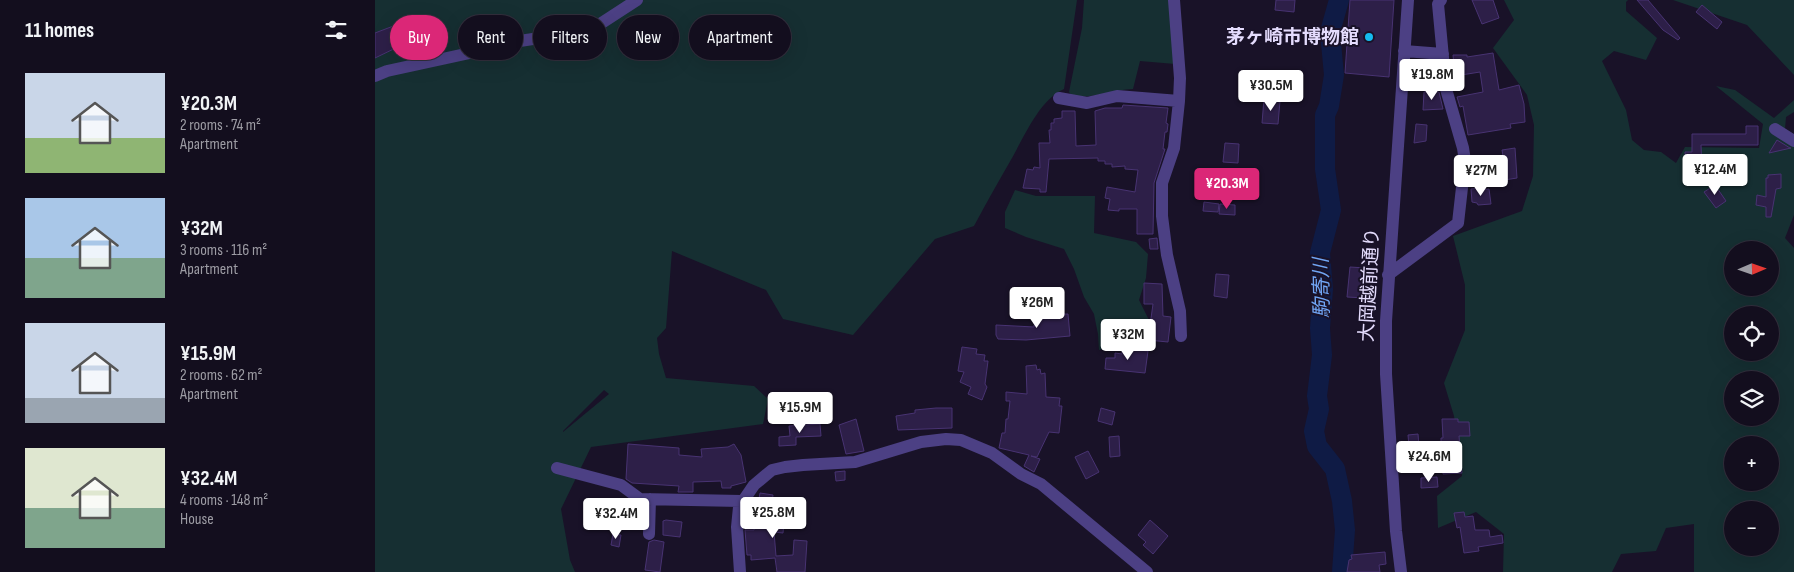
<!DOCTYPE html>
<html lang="en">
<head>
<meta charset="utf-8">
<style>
	body { margin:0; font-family:"Sofia Sans Condensed","Noto Sans JP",sans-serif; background:#1c1727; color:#f1f3f6; height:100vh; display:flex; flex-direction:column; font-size:19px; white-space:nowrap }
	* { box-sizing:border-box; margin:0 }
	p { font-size:16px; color:#9d9ca4 }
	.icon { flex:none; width:28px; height:28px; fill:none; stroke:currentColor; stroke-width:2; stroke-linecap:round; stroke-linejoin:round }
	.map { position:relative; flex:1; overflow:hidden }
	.details { display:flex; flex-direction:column; background:#130e1e; width:375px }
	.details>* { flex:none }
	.banner { position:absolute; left:15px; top:15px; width:475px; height:45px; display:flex; gap:10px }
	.needle { width:32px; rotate:88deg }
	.controls { position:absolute; left:1349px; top:241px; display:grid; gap:10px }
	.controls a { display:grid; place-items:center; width:55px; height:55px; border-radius:50%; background:#130e1e; box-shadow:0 5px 20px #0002,0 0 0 1px #322e3c; font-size:25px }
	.price { position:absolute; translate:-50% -42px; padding:0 11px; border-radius:5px; background:#fff; color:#222; font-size:16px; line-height:32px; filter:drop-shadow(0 1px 2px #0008) }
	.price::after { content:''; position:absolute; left:50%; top:30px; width:15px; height:11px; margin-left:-8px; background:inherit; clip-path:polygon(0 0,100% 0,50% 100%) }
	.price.selected { background:#db2777; color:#fff }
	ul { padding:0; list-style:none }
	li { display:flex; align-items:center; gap:15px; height:125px; padding:0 25px }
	li span { display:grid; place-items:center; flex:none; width:140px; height:100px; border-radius:0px; color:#555 }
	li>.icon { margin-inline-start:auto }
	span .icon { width:60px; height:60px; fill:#fffc; stroke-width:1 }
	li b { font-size:21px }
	h2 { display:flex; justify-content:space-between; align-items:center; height:60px; padding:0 25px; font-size:21px }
	.pill { padding:0 18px; border-radius:22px; background:#130e1e; box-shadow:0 5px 20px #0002,0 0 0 1px #322e3c; font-size:18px; line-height:45px }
	.pill.selected { background:#db2777; color:#fff }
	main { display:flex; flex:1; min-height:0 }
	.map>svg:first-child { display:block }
	.green { fill:#162f32; fill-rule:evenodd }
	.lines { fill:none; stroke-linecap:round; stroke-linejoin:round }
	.river { stroke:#0f1b45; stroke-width:20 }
	.building { fill:#2d1f48; stroke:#483372 }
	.minor { stroke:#4c4084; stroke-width:12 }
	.poi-dot { fill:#15bbef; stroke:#191228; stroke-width:2 }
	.labels { text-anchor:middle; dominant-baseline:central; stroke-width:4; stroke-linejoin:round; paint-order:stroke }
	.poi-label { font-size:19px; font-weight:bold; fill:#e4dcfd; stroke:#191228; text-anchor:end }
	.street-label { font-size:19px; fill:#e4dcfd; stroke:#191228 }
	.water-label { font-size:20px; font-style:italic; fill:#71a6f5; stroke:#191228 }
</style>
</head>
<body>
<main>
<section class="details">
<h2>11 homes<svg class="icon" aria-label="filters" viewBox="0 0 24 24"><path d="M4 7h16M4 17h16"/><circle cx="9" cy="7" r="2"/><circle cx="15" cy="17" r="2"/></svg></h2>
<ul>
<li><span style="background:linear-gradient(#c9d6e8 65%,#8fb573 0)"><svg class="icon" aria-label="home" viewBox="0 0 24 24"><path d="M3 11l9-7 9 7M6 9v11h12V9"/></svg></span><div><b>¥20.3M</b><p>2 rooms · 74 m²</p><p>Apartment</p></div></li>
<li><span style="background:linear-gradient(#a9c7e8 60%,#7fa58c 0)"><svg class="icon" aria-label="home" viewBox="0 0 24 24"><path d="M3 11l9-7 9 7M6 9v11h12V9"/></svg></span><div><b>¥32M</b><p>3 rooms · 116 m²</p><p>Apartment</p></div></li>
<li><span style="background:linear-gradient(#c9d6e8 75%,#9aa5b1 0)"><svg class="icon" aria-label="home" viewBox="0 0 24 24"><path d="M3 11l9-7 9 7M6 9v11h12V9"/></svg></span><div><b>¥15.9M</b><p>2 rooms · 62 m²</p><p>Apartment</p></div></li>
<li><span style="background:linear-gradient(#dfe7d0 60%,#7fa58c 0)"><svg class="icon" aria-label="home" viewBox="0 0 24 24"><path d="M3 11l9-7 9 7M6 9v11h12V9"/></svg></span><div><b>¥32.4M</b><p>4 rooms · 148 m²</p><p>House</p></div></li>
</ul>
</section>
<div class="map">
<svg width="1419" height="572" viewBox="0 0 1419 572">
	<rect width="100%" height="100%" fill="#191228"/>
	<path class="green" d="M0,0h702l-13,89c-24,10 -40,48 -52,69 -13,23 -26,45 -38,68l-39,13 -82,96 -70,-16 -17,-29 -94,-39 -6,77 -9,10 2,16 7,24 88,8 14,13 -5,25 -172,23 -30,62 9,51 5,12h-200zM229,390l5,4 -46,38v-1z
		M709,0h85l6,64 -35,-3 -7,28c-22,1 -39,10 -61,7l-3,-4 13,-64z
		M1129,0h124l-2,2v9l31,27 -11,22 -32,-9 -12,10 24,49 6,30 12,10 17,2 15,11 9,-16 74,1 4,-24 -47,-38 19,4 39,28 20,-18v12l-8,5 -1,12 9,5v81l-9,23 9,10v324h-100v-48l-28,4 -10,23 -35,3 -9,18h-109l1,-38 -28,-22 -38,16 -1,-32 25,-20 -8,-60 -10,-33 21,-53v-45l-12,-49 69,-25 11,-35 1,-51 -7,-30 -34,-47 21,-28zM1358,250h37v38h-37zM1358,315h37v37h-37zM1358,380h37v38h-37zM1358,445h37v37h-37zM1358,510h37v38h-37z
		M1298,0h121v75l-47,-50z
		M640,190l21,6h59l-1,37 42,9 12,12 -2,24 -7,22 12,24 -12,12 -17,8 -23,6 -1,-16 -4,-20 -10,-17 -10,-28 -10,-20 -38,-12 -21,-9v-16z"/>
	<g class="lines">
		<path class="river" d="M964,0l-9,32 4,43 -5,31 -4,9v54l6,41 -11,43 3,36 -3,39 2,27 -5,41 2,13 -5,22 3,15 18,23 7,32 3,29 -3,42"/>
	</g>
	<path class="building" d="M901,0h19l-1,12 -19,-2z
		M975,0h44l-5,77 -44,-4z
		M1097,0h21l6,18 -17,6z
		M1262,0h11l32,38 -2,2 -15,-10z
		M1327,5l20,17 -5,7 -21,-17z
		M21,25l8,19 -29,14v-25z
		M1118,53l6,37 20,-5 5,19 1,18 -15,2 1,4 -43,7 -5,-29 -3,1 -3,-10 26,-5 -3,-20 -25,4 -2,-21h14v2z
		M1049,92h15l4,17 -20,1z
		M889,99l16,2 -2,23 -16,-1z
		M748,105l45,3 -2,15 2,1 -1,8h-2l-2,17h2l-11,34 -1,51h-16v-25h-18v2l-11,-1 2,-11 -5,-1 2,-11 28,5 3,-22 -13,-1v-3l-13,1v-3h-7v-3h-7v-3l-49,1 -3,33h-6v-3l-17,-1 4,-19 6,1 1,-3 6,1 -1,-25h11l-1,-13h2v-7h3v-4l8,-1v-7h13l1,35 20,-1 -1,-34 10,-3h17z
		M1041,124l11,1 -1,16 -12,2z
		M1371,126h12v19h-57l1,25 -16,1 -1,-19h7v-18h54z
		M1402,140l13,8h1l-22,5z
		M850,143l14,1 -1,19 -15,-1z
		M1140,148l2,30 -19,3 -2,-11 3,-2 -2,-11 6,-1 -1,-6z
		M1406,174v14l-5,1 -5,28h-5v-10l-10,-2 1,-10 9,2v-19h2v-3z
		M1340,185l11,16 -10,7 -12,-16z
		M1105,188l1,2 8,-1 2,15 -13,1 -1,-2 -5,-1 -1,-13z
		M829,202l15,2 -1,8 -15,-1z
		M845,204l15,1v10l-16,-1z
		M782,238l1,11h-8l-1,-10z
		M975,267l16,1 -1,30 -18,-1z
		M841,274l13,1 -2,23 -13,-2z
		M769,283l18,1 1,32 8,1 -3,25 -20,-2 5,-36h-9z
		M693,314l2,22 -44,4 -28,-1 -2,-4v-10l38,2v-2l4,-1 3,-9z
		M587,347l15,2 -1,5 9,1 -1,6h4l-3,23 2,3 -5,13 -14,-6 3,-7 -11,-5 4,-10 -6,-1z
		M747,348l26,3 -3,22 -40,-4 1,-11h9v-5l7,1z
		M661,365l1,5 3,-1 1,5 4,-1 1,24 14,1 -1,8h3l-3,27 -10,-1 -12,25 -6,-1 9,3 -6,13 -10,-6 5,-11 -30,-7 3,-15h3l1,-14h2l2,-18h-4v-9l21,2 -1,-28z
		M561,408h16v20l-54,2 -2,-14 19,-3v-3z
		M726,408l14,4 -3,13 -14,-4z
		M481,419l8,32 -18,3 -7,-29z
		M1067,419h16v3h11l1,14h-11l3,37 -19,1 -2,-25v-11h2z
		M445,424l1,12 -25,1v8l-17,1v-9l11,-1 -1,-10z
		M1043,434l1,12h-10l-1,-11z
		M744,436l1,20 -10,1 -1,-20z
		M253,444l51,4v7l23,2 -1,-8 27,-2 6,-3 7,11 5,27 -15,4v2h-9l-1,-7 -28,1v10h-15l1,-6 -47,-3 -6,-4z
		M713,451l11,21 -13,7 -11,-22z
		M470,471v9l-9,1 -1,-9z
		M1062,477l1,10 -17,1v-10z
		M385,493l13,2 -1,8h5l-2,15h1v3l8,1 -1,11 -9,-1 2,24 17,-1 1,-15 13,1 -2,31h-28l-2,-14 -24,2v-5h-4l-2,-25h9z
		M1089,512l1,5 8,-1 2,14h14l1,7 12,-2 1,8 -25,4 1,4 -15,2 -4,-26 -3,1 -3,-15z
		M291,520l16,2 -2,15 -17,-2v-14z
		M775,520l18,16 -15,18 -10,-9 3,-3 -8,-7z
		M238,534l8,1 -2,12 -8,-2z
		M279,540l10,2 -4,30 -15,-2 4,-28z
		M1010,552l1,12 -7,1 1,7h-33l2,-12 3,-1 -1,-4z"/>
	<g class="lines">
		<path class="minor" d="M799,0l6,78 -1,23 -5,47 -12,35v33l5,39 13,56 1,25
			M1029,51l39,3
			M0,76l12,-5 92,-20 34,-9 73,-11 11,-5 40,-26
			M684,98l28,5 30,-7 62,5
			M1400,129l19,12
			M1013,275l70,-52 7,-62 -2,-13 -17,-59 -8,-85 3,-4
			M182,468l64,17 19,14 101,2
			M274,534l1,-35
			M365,572l-3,-45 2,-20 15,-22 18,-15 13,-3 18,-2 52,-3 66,-20 25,-3 15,1 31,13 29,21 20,10 106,88
			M1026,572l-5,-41 -10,-157v-53l22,-321"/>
	</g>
	<circle class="poi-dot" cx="994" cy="37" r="5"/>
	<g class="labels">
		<g class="poi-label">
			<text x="984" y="37">茅ヶ崎市博物館</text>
		</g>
		<g class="street-label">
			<text transform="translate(995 285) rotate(-87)">大岡越前通り</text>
		</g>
		<g class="water-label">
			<text transform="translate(947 288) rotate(-91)">駒寄川</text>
		</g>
	</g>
</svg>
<div class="controls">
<a><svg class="needle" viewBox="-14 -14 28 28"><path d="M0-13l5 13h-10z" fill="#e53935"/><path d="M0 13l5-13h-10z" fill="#9d9ca4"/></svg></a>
<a><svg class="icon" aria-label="locate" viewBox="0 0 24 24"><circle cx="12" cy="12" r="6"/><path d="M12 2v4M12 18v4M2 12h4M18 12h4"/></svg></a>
<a><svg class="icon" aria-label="layers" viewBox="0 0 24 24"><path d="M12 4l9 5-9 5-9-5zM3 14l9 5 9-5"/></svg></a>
<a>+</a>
<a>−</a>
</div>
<b class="price" style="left:1057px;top:101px">¥19.8M</b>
<b class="price" style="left:896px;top:112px">¥30.5M</b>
<b class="price" style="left:1340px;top:196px">¥12.4M</b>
<b class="price" style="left:1106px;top:197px">¥27M</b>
<b class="price selected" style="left:852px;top:210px">¥20.3M</b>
<b class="price" style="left:662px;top:329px">¥26M</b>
<b class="price" style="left:753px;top:361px">¥32M</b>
<b class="price" style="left:425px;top:434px">¥15.9M</b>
<b class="price" style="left:1054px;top:483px">¥24.6M</b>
<b class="price" style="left:398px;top:539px">¥25.8M</b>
<b class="price" style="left:241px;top:540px">¥32.4M</b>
<div class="banner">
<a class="pill selected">Buy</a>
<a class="pill">Rent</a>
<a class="pill">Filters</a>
<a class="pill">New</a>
<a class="pill">Apartment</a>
</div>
</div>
</main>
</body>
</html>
